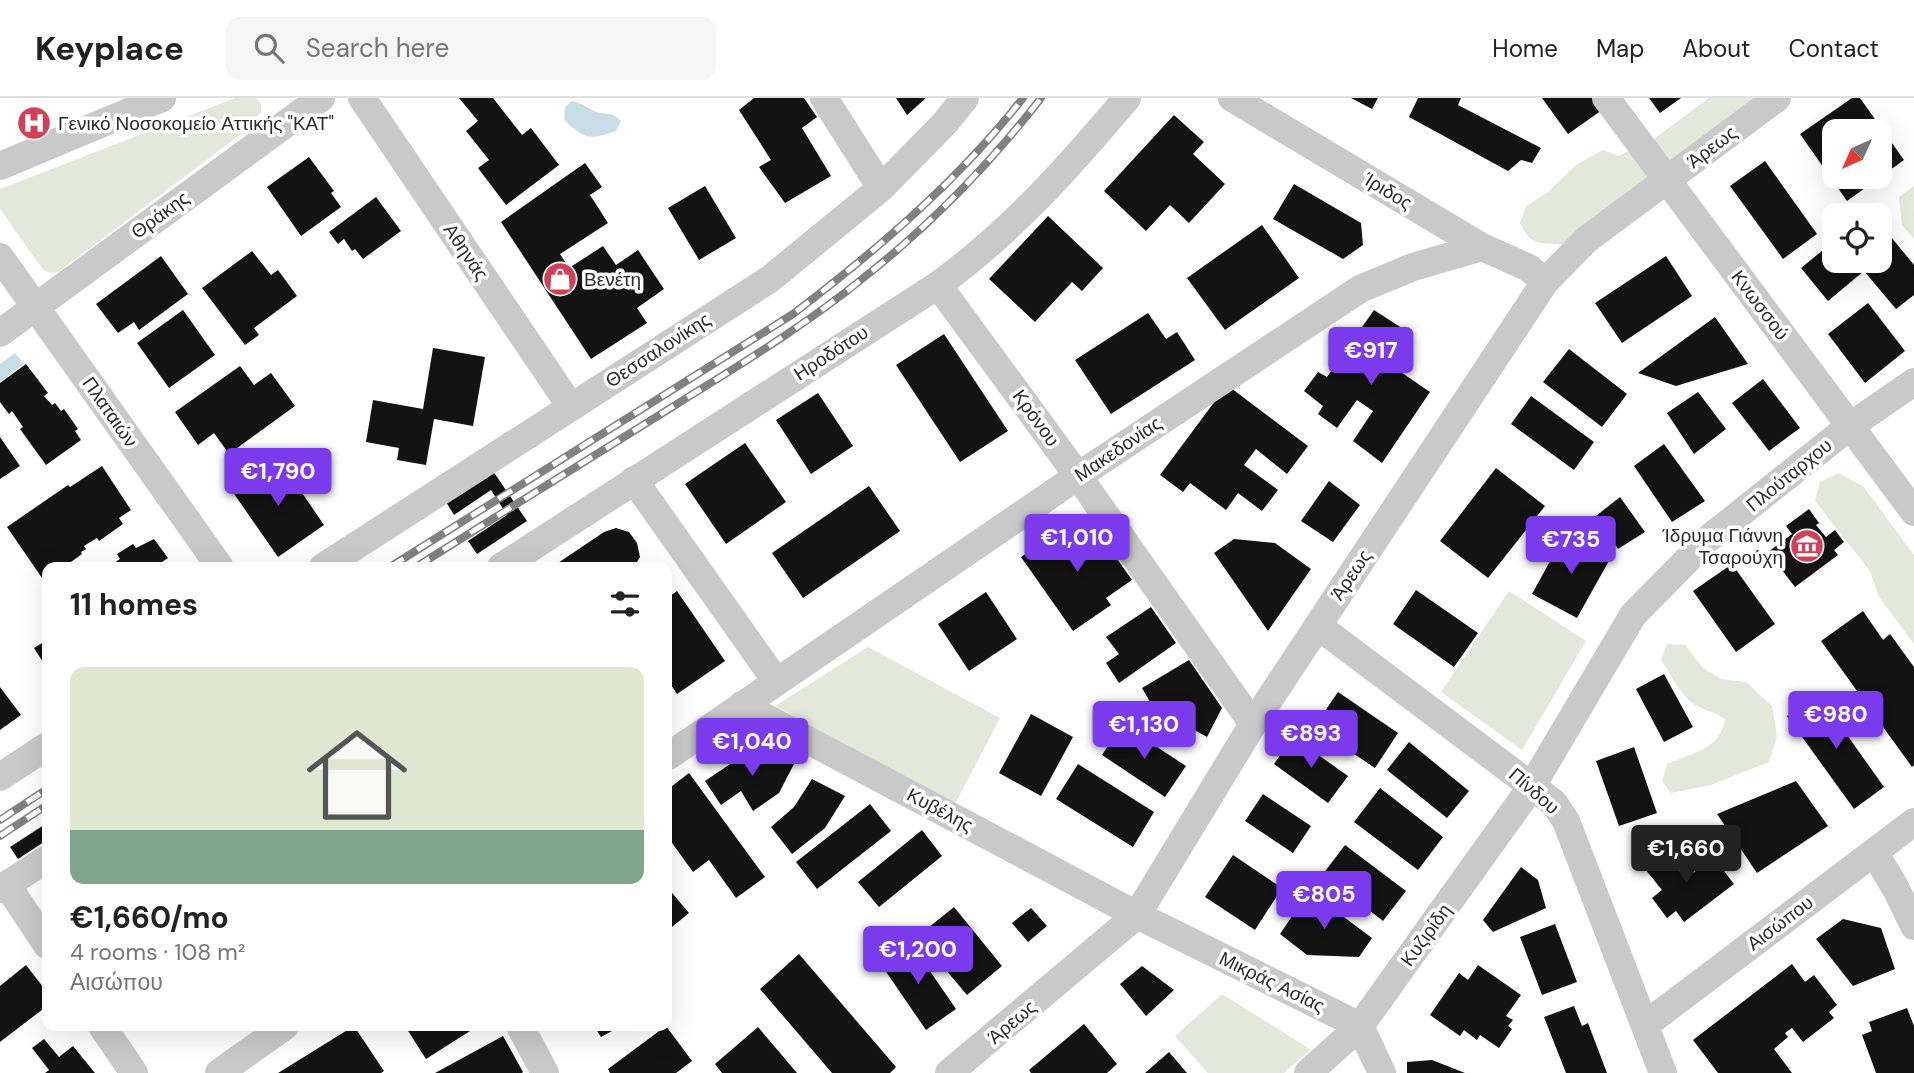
<!DOCTYPE html>
<html lang="en">
<head>
<meta charset="utf-8">
<style>
	body { margin:0; font-family:"DM Sans",sans-serif; background:#f6f6f6; color:#222; height:100vh; display:flex; flex-direction:column; font-size:26px; white-space:nowrap }
	* { box-sizing:border-box; margin:0 }
	p { font-size:23px; color:#767676 }
	.icon { flex:none; width:38px; height:38px; fill:none; stroke:currentColor; stroke-width:2; stroke-linecap:round; stroke-linejoin:round }
	.map { position:relative; flex:1; overflow:hidden }
	.panel { position:absolute; left:42px; top:464px; width:630px; height:469px; display:flex; flex-direction:column; background:#fff; border-radius:14px; box-shadow:0 7px 28px #0002 }
	.panel>* { flex:none }
	.needle { width:46px; rotate:225deg }
	.fabs { position:absolute; left:1822px; top:21px; display:grid; gap:14px }
	.fabs a { display:grid; place-items:center; width:70px; height:70px; border-radius:14px; background:#fff; box-shadow:0 7px 28px #0002; font-size:35px }
	.price { position:absolute; translate:-50% -60px; padding:0 16px; border-radius:7px; background:#7c3aed; color:#fff; font-size:23px; line-height:46px; filter:drop-shadow(0 2px 4px #0008) }
	.price::after { content:''; position:absolute; left:50%; top:42px; width:21px; height:16px; margin-left:-10px; background:inherit; clip-path:polygon(0 0,100% 0,50% 100%) }
	.price.current { background:#222; color:#fff }
	ul { padding:0; list-style:none }
	li { display:grid; align-content:center; gap:14px; height:371px; padding:0 28px }
	li+li { border-top:2px solid #e0e0e0 }
	li span { display:grid; place-items:center; height:217px; border-radius:14px; color:#555 }
	li>.icon { margin-inline-start:auto }
	span .icon { width:126px; height:126px; fill:#fffc; stroke-width:1 }
	li b { font-size:30px }
	h2 { display:flex; justify-content:space-between; align-items:center; height:84px; padding:0 28px; font-size:30px }
	header { display:flex; align-items:center; gap:42px; box-sizing:border-box; height:98px; padding:0 35px; background:#fff; border-bottom:2px solid #e0e0e0 }
	header strong { font-size:33px }
	nav { display:flex; gap:38px; margin-inline-start:auto; font-size:24px }
	.search { width:490px; height:63px; background:#f6f6f6; display:flex; align-items:center; gap:18px; box-sizing:border-box; padding:0 24px; border-radius:14px; color:#767676; font-size:26px }
	.map>svg:first-child { display:block }
	.green { fill:#e3e8db }
	.water { fill:#c9dde6 }
	.building { fill:#131313; fill-rule:evenodd }
	.lines { fill:none; stroke-linecap:round; stroke-linejoin:round }
	.minor { stroke:#c9c9c9; stroke-width:28 }
	.rail-casing { stroke:#818181; stroke-width:8 }
	.rail { stroke:#fff; stroke-width:5; stroke-dasharray:16; stroke-linecap:butt }
	.labels { text-anchor:middle; dominant-baseline:central; stroke-width:7; stroke-linejoin:round; paint-order:stroke }
	.poi-label { font-size:19px; fill:#2c2c2c; stroke:#fff; text-anchor:start }
	.street-label { font-size:19px; fill:#2c2c2c; stroke:#fff }
</style>
</head>
<body>
<header>
<strong>Keyplace</strong>
<div class="search"><svg class="icon" aria-label="search" viewBox="0 0 24 24"><circle cx="10" cy="10" r="6"/><path d="M15 15l6 6"/></svg>Search here</div>
<nav><a>Home</a><a>Map</a><a>About</a><a>Contact</a></nav>
</header>
<div class="map">
<svg width="1914" height="975" viewBox="0 0 1914 975">
	<rect width="100%" height="100%" fill="#fff"/>
	<path class="green" d="M235,0h21l5,6v8l-17,20 -186,140 -6,1 -8,-2 -44,-62v-20z
		M1709,0h47l-192,146c-23,0 -34,2 -44,-21l6,-17 22,-14 28,-27 27,-15 15,6 33,-15z
		M1914,88v53l-12,-14 -3,-28z
		M1838,375l25,13 51,69v89l-35,-47 -9,-26 -55,-70 5,-19z
		M1509,493l77,50 -64,109 -81,-58z
		M1667,546l18,1 18,23 18,11 25,3 26,24 5,30 -8,26 -58,23 -40,8 -9,-12 5,-17c25,-11 54,-15 58,-45 -9,-7 -20,-8 -30,-14 -15,-10 -24,-31 -34,-45z
		M868,549l132,71 -45,86 -180,-98z
		M1222,896l88,55h1l-27,24h-76l-33,-37z"/>
	<path class="water" d="M572,3c9,2 14,6 22,10 12,5 16,-1 27,10l-5,10c-28,9 -30,9 -52,-11l1,-13z
		M15,255l9,11 -24,18v-18z"/>
	<path class="building" d="M459,0h34l29,37 9,-7 28,37 -53,40 -28,-37 11,-8 -23,-29 12,-10z
		M754,0h50l13,19 -15,11 29,48 -46,27 -26,-36 12,-7 -32,-50z
		M896,0h30l-19,17z
		M1351,0h27l-6,11z
		M1418,0h43l-3,7 83,43 -9,15 -11,-3 -13,11 -99,-54z
		M1542,0h56l7,10 -37,26z
		M1649,0h32l-21,15z
		M1852,0h8l44,62 -57,41 -47,-67zM1834,33h46v46h-46z
		M1174,17l30,27 -11,12 32,30 -36,39 -19,-18 -24,26 -42,-40z
		M309,59l25,34 -3,2 10,14 -40,29 -34,-49z
		M1765,63l52,73 -34,25 -53,-73z
		M585,65l17,24 -12,8 18,28 -48,31 9,14 34,-22 13,19 22,-15 26,39 -27,19 10,15 -56,36 -90,-137z
		M1294,86l67,39 2,22 -20,14 -70,-40z
		M705,88l31,52 -37,22 -31,-52z
		M376,99l25,34 -38,28 -8,-10 -3,2 -8,-12 -6,5 -9,-12z
		M1048,118l55,52 -21,23 -10,-9 -37,40 -46,-43z
		M1262,127l37,53 -74,52 -38,-52z
		M1887,134l27,33v30l-18,14 -32,-38 -36,30 -27,-33 33,-27v20l16,2 30,-2v-23z
		M252,153l19,24 7,-5 19,26 -43,32 5,7 -14,10 -43,-57z
		M161,158l27,38 -49,36 -5,-8 -16,11 -22,-29z
		M1666,158l26,40 -70,47 -27,-40z
		M1868,205l37,48 -40,32 -37,-49z
		M183,212l32,45 -46,33 -32,-45z
		M1374,212l34,22 -19,32 41,28 -48,71 -29,-22 20,-30 -16,-11 -20,28 -19,-14 5,-8 -19,-15 14,-19 9,5z
		M1148,215l18,26 11,-7 18,28 -84,54 -36,-54z
		M1715,219l33,47 -72,22 -38,-13z
		M944,236l64,97 -48,31 -64,-97z
		M433,250l52,9 -12,69 -39,-7 -8,46 -29,-5 2,-12 -33,-6 7,-42 50,9z
		M1569,251l58,45 -25,33 -59,-45z
		M26,266l22,29 -4,3 8,9 3,-2 6,8 3,-2 14,20 -3,2 6,9 -35,25 -26,-36 3,-2 -11,-16 -3,3 -9,-12v-19z
		M240,268l14,19 17,-12 24,33 -66,48 -15,-21 -16,12 -23,-33z
		M1763,281l37,49 -31,23 -37,-48z
		M1227,287l81,61 -21,28 -31,-25 -12,16 34,25 -16,21 -24,-18 -12,17 -36,-27 -7,9 -23,-17z
		M1698,294l28,37 -32,25 -27,-41z
		M818,295l35,53 -42,28 -35,-54z
		M1531,298l63,46 -20,28 -63,-46z
		M0,339l20,29 -20,13z
		M745,345l41,59 -60,42 -41,-60z
		M1664,346l41,57 -33,21 -38,-56z
		M279,361l45,66 -46,32 -46,-66z
		M102,368l29,44 -12,8 4,6 -24,17 -2,-3 -13,8 2,3 -5,3 1,2 -18,13h-17v8l-5,3 -35,-51 61,-42 2,2z
		M1496,370l49,38 -57,72 -48,-37z
		M493,373l34,50 -50,33 -9,-13 39,-26 -16,-25 -37,25 -8,-13z
		M1329,383l31,24 -27,37 -32,-21z
		M869,388l31,45 -97,67 -31,-45z
		M1620,399l25,35 -27,17 -22,-33z
		M1809,411l10,14 -3,2 10,12 9,-7 9,12 -10,8 4,5 -43,32 -27,-35 24,-18 -6,-8z
		M1091,424l41,58 -26,18 5,7 -38,26 -52,-74 38,-26 7,9z
		M616,430l13,4 8,11 3,14 -6,10h-82l52,-35z
		M1565,436l45,25 -33,59 -45,-24z
		M154,441l14,19 -6,4 2,2 -4,3h-52l12,-8 -3,-5 16,-10 3,4z
		M1234,441l41,4 36,26 -43,62 -54,-78z
		M1732,466l43,60 -39,28 -43,-61z
		M1416,492l62,43 -24,34 -61,-43z
		M677,493l48,70 -48,33 -10,-15v-81z
		M986,494l31,47 -48,32 -31,-47z
		M1151,509l25,36 -57,40 -13,-20 13,-9 -13,-17z
		M1863,513l20,29 7,-6 24,33v98l-2,2 -91,-126z
		M47,542v38l-5,-8 4,-3 -12,-19z
		M1189,562l33,48 -15,29 -54,-30 -11,-19z
		M1664,576l29,53 -29,15 -28,-53z
		M0,589l21,28 -21,15z
		M1338,594l60,41 -23,35 -61,-41z
		M1818,596l66,93 -30,22 -67,-93z
		M1031,616l42,23 -32,59 -42,-23z
		M1122,626l64,42 -21,31 -63,-42z
		M1293,639l55,39 -20,27 -54,-39z
		M1409,644l60,49 -22,27 -60,-48z
		M757,648l37,18 -15,29 -26,18 -12,-20 -20,14 -16,-24z
		M1634,649l23,66 -38,13 -23,-65z
		M1078,666l76,48 -21,35 -77,-48z
		M689,675l76,104 -29,21 -27,-38 -16,12 -26,-36v-46z
		M812,681l33,17 -20,32 -33,26 -21,-27 23,-20z
		M1796,683l32,45 -71,47 -40,-59z
		M1380,690l63,49 -25,33 -64,-48z
		M1263,696l48,32 -18,27 -48,-32z
		M870,706l21,27 -74,58 -21,-27z
		M47,725v17l-29,19 -8,-12z
		M922,732l20,26 -63,51 -21,-25z
		M1345,747l61,46 -23,30 -60,-47z
		M1673,749l20,26 21,-15 20,26 -50,38 -8,-11 -9,7 -15,-20 10,-8 -17,-21z
		M1233,757l49,33 -27,42 -50,-33z
		M1521,769l17,13 8,28 -53,24 -10,-12z
		M667,789l22,26 -22,18z
		M1309,793l63,47 -13,19 -52,-2 -27,-21z
		M954,809l48,59 -35,29 -27,-32 10,-9 -22,-26z
		M1031,810l16,18 -19,16 -16,-19z
		M1843,821l38,9 14,41 -42,17 -37,-47z
		M1555,826l22,58 -35,13 -22,-58z
		M910,844l46,67 -30,21 -46,-67z
		M799,856l97,113 -6,6h-58l-72,-84z
		M1792,866l13,18 9,-7 23,30 -8,7 5,6 -31,24 -11,-14 -7,5 3,4 -14,12 18,24h-74l-25,-33z
		M26,867l21,27v14l-47,36v-56z
		M1478,867l43,30 -15,21 7,4 -5,6 4,3 -13,19 -19,-13 -3,5 -13,-10 -4,6 -30,-21 29,-42 9,7z
		M1142,868l32,24 -28,26 -26,-32z
		M1574,908l8,20 6,-3 19,50h-41l-22,-56z
		M1907,910l7,18v47h-38l-14,-38 10,-4 -3,-9z
		M1084,926l33,40 -10,9h-76l-2,-3z
		M354,928l30,45 -3,2h-103z
		M405,928h73l-52,33z
		M594,928h27l-20,11z
		M666,928l26,35 -16,12h-66l-2,-4z
		M758,929l39,46h-75l-7,-9z
		M503,938l20,36 -1,1h-87z
		M44,941l15,18 14,-11 22,27h-50l4,-3 -17,-22z
		M1169,954l18,21h-42z
		M1432,962l33,13h-58v-11z"/>
	<g class="lines">
		<path class="minor" d="M362,0l209,309
			M824,0l57,90
			M1232,0l250,149 47,21 16,14
			M1606,0l308,414
			M0,68l162,-68
			M0,159l220,310
			M938,187l140,191 175,248
			M0,235l321,-235
			M634,382l142,201
			M323,469l447,-288 111,-91 64,-65 20,-25
			M501,469l437,-282c74,-54 130,-117 189,-187
			M1318,528l236,177 12,18 97,252
			M742,607l395,210 223,111 22,47
			M667,659l411,-281 282,-187 53,-22 69,-20
			M0,679l47,-31
			M1874,754l22,37 18,37
			M7,787l40,60
			M0,791l47,-30
			M1645,927l269,-203
			M102,928l32,47
			M520,928l25,47
			M219,975l66,-47
			M949,975l188,-158 116,-191 292,-442 41,-42 191,-142
			M1308,975l52,-47 172,-240 101,-171 75,-76 142,-113 64,-44"/>
		<g class="rail-casing">
			<path id="rail" d="M390,469l403,-253c84,-64 165,-133 230,-216
				M416,469c84,-53 168,-105 253,-158 65,-41 133,-81 193,-130 66,-52 128,-115 179,-181
				M0,722l47,-31
				M0,738l47,-31"/>
		</g>
		<use href="#rail" class="rail"/>
	</g>
	<defs>
		<g id="hospital-disc" transform="scale(1.75)"><circle r="9.5" fill="#d14056" stroke="#fff"/><path d="M-5-5h3v3.5h4V-5h3V5h-3V1.5h-4V5h-3Z" fill="#fff"/></g>
		<g id="shop-disc" transform="scale(1.75)"><circle r="9.5" fill="#d14056" stroke="#fff"/><path d="M-5-2.5h2.3a2.7 3.5 0 0 1 5.4 0H5L5.5 6h-11ZM-1.5-2.5h3a1.5 2.3 0 0 0-3 0Z" fill="#fff"/></g>
		<g id="museum-disc" transform="scale(1.75)"><circle r="9.5" fill="#d14056" stroke="#fff"/><path d="M0-6L6-3V-2H-6V-3ZM-5-1h2V3h-2ZM-1-1h2V3h-2ZM3-1h2V3H3ZM-6 4H6V6H-6Z" fill="#fff"/></g>
	</defs>
	<g fill-rule="evenodd">
		<use href="#hospital-disc" x="34" y="25"/>
		<use href="#shop-disc" x="560" y="181"/>
		<use href="#museum-disc" x="1807" y="448"/>
	</g>
	<g class="labels">
		<g class="poi-label">
			<text x="58" y="25">Γενικό Νοσοκομείο Αττικής "ΚΑΤ"</text>
			<text x="584" y="181">Βενέτη</text>
			<text x="1783" y="437" text-anchor="end">Ίδρυμα Γιάννη<tspan x="1783" dy="22">Τσαρούχη</tspan></text>
		</g>
		<g class="street-label">
			<text transform="translate(1712 49) rotate(-37)">Άρεως</text>
			<text transform="translate(1388 93) rotate(31)">Ίριδος</text>
			<text transform="translate(160 117) rotate(-36)">Θράκης</text>
			<text transform="translate(466 154) rotate(56)">Αθηνάς</text>
			<text transform="translate(1760 207) rotate(53)">Κνωσσού</text>
			<text transform="translate(658 252) rotate(-33)">Θεσσαλονίκης</text>
			<text transform="translate(831 255) rotate(-33)">Ηροδότου</text>
			<text transform="translate(110 314) rotate(55)">Πλαταιών</text>
			<text transform="translate(1036 320) rotate(54)">Κρόνου</text>
			<text transform="translate(1118 351) rotate(-34)">Μακεδονίας</text>
			<text transform="translate(1789 377) rotate(-39)">Πλούταρχου</text>
			<text transform="translate(1351 477) rotate(-56)">Άρεως</text>
			<text transform="translate(1534 693) rotate(41)">Πίνδου</text>
			<text transform="translate(940 712) rotate(28)">Κυβέλης</text>
			<text transform="translate(1780 825) rotate(-37)">Αισώπου</text>
			<text transform="translate(1426 837) rotate(-54)">Κυζιρίδη</text>
			<text transform="translate(1272 884) rotate(26)">Μικράς Ασίας</text>
			<text transform="translate(1012 924) rotate(-40)">Άρεως</text>
		</g>
	</g>
</svg>
<div class="fabs">
<a><svg class="needle" viewBox="-14 -14 28 28"><path d="M0-13l5 13h-10z" fill="#e53935"/><path d="M0 13l5-13h-10z" fill="#767676"/></svg></a>
<a><svg class="icon" aria-label="locate" viewBox="0 0 24 24"><circle cx="12" cy="12" r="6"/><path d="M12 2v4M12 18v4M2 12h4M18 12h4"/></svg></a>
</div>
<b class="price" style="left:1371px;top:289px">€917</b>
<b class="price" style="left:278px;top:410px">€1,790</b>
<b class="price" style="left:1077px;top:476px">€1,010</b>
<b class="price" style="left:1571px;top:478px">€735</b>
<b class="price" style="left:1836px;top:653px">€980</b>
<b class="price" style="left:1144px;top:663px">€1,130</b>
<b class="price" style="left:1311px;top:672px">€893</b>
<b class="price" style="left:752px;top:680px">€1,040</b>
<b class="price current" style="left:1686px;top:787px">€1,660</b>
<b class="price" style="left:1324px;top:833px">€805</b>
<b class="price" style="left:918px;top:888px">€1,200</b>
<section class="panel">
<h2>11 homes<svg class="icon" aria-label="filters" viewBox="0 0 24 24"><path d="M4 7h16M4 17h16"/><circle cx="9" cy="7" r="2"/><circle cx="15" cy="17" r="2"/></svg></h2>
<ul>
<li><span style="background:linear-gradient(#dfe7d0 75%,#7fa58c 0)"><svg class="icon" aria-label="home" viewBox="0 0 24 24"><path d="M3 11l9-7 9 7M6 9v11h12V9"/></svg></span><div><b>€1,660/mo</b><p>4 rooms · 108 m²</p><p>Αισώπου</p></div></li>
</ul>
</section>
</div>
</body>
</html>
